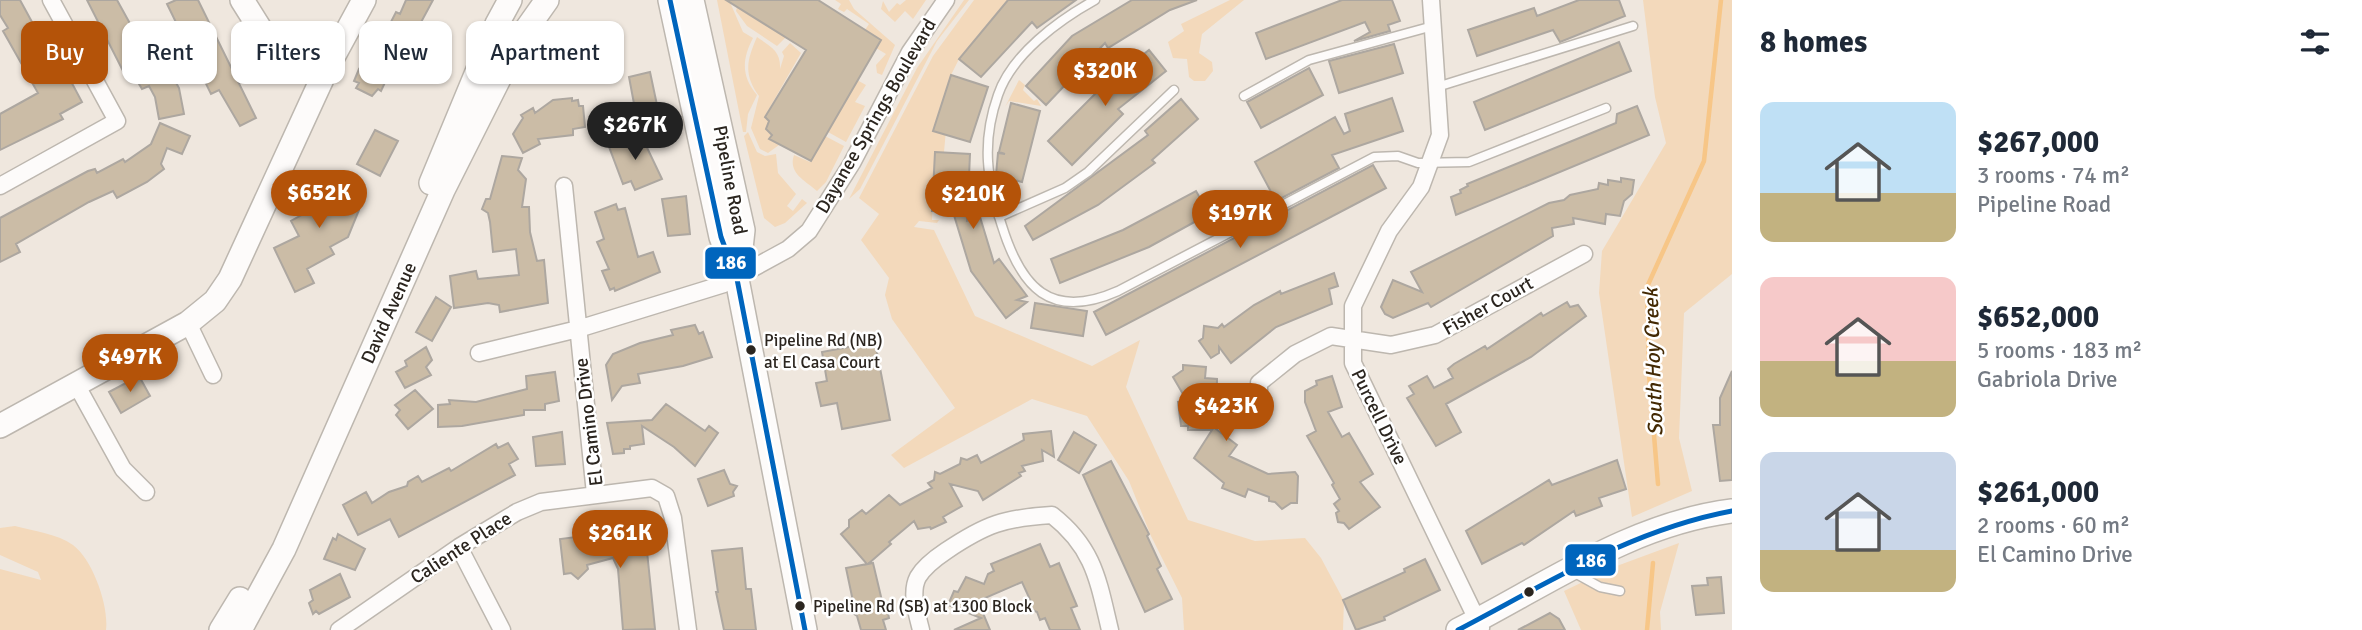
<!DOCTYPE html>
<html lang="en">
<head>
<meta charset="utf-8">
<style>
	body { margin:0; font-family:Signika,sans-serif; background:#f6f6f7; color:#1f2937; height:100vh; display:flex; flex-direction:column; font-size:26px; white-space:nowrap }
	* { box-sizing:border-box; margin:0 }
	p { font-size:23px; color:#747a83 }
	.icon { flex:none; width:38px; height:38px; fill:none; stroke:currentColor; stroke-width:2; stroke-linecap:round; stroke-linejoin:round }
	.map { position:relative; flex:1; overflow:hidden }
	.side { display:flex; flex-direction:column; background:#fff; width:630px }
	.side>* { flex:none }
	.hud { position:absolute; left:21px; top:21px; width:665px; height:63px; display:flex; gap:14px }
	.price { position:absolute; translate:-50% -60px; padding:0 16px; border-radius:24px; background:#b45309; color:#fff; font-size:23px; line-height:46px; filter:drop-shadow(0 2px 4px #0008) }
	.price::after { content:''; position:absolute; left:50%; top:42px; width:21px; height:16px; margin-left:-10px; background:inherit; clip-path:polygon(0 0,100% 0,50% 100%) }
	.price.current { background:#222; color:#fff }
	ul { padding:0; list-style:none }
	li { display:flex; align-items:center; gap:21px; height:175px; padding:0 28px }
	li span { display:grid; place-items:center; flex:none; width:196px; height:140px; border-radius:14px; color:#555 }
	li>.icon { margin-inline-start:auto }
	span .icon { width:84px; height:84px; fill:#fffc; stroke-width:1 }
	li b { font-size:30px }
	h2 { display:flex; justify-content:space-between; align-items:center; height:84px; padding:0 28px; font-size:30px }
	.pill { padding:0 24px; border-radius:14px; background:#fff; box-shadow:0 2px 5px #0004; font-size:24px; line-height:63px }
	.pill.current { background:#b45309; color:#fff }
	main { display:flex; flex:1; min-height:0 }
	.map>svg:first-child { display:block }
	.green { fill:#f3d9bb }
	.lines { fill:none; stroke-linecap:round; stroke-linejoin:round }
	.stream { stroke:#f7c687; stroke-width:4.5 }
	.building { fill:#cbbca6; stroke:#ada7a0; stroke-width:2 }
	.lane-casing { stroke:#bdb7af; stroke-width:11 }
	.street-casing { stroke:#bdb7af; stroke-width:19 }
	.secondary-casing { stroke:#bdb7af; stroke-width:26 }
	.lane { stroke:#fdfbfa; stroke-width:8 }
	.street { stroke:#fdfbfa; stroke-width:16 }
	.secondary { stroke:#fdfbfa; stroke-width:23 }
	.bus-1-casing { stroke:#fff; stroke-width:10 }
	.bus-1 { stroke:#0065bd; stroke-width:5 }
	.bus-dot { fill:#2b251f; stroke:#fff; stroke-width:2.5 }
	.labels { text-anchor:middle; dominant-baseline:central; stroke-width:5; stroke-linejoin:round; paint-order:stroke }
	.bus-label { font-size:17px; fill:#2b251f; stroke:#fff; text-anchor:start }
	.street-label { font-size:19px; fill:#2b251f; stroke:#fff }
	.water-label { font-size:21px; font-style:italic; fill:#432903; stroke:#fff }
	.line-badge { stroke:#fff; stroke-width:2.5 }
	.badge-label { font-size:19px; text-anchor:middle; font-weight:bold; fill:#fff }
</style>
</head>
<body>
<main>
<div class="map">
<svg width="1732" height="630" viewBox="0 0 1732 630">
	<rect width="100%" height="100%" fill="#efe7de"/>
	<path class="green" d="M717,0h12l14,32 10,6c-11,21 -12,38 4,57l-9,19 -2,18h-3z
		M835,0h14l5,9 41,36 -13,30 -5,-2 -1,-8 10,-11 -10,-6 -11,-18 4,-6 -22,-15 -3,3 -6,-3 3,-5z
		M906,0h20l-13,19 -8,-8 -10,11 -14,-13 2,-8 6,11 8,-9 3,2z
		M964,0h5l-32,41 -77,148 -11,10 68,-131z
		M974,0h43l16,23 -6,5 -25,-21 -43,52 -8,16 -7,77 -9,1 -3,67h7l-2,3 -18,-2 -5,6 20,3 41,86 117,50 48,-26 -14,47 62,133 67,21 50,-3 16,20 23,43 -1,29h-159l-2,-32 -31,-62 -22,-55 -42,-65 -55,-17 -128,69 -13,-13 64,-47 -63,-89 -7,-24 4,-17 -28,-38 18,-26 -20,-16 74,-142z
		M1230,0h14l-42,34 -3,19 13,9 1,9 -8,10h-11l-5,-4 -2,-18 -14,-1 -5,-16 16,-11 -3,-7z
		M1643,0h89v274l-48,39 -5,125 13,53 -60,26 -33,-224 3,-42 64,-108 -11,-46z
		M737,7l49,30 -9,9 -30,-20 -11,-15z
		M757,37c14,10 24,14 23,32l4,-13 -2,-4 8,-9 11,10 -36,63 4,5 -3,8 6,6 -3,4 10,6 -11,8 -8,-4 -9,-21 8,-32c-16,-22 -12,-36 -2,-59z
		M857,80l9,5 -11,17 10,4 -19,36 -18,-10z
		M1019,80l6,5 -2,5 11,11 3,-2 4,7 -32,-5 -4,6z
		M748,132l9,20 8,4 11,-2 2,19 18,21 -9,12 6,5 9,-12 5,4 -22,20 -10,4 -11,-9 -20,-82z
		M825,136l19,10 -18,36 -9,9c-13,-11 -29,-18 -23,-36l16,7z
		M15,526c18,5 43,8 58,19 20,15 36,61 33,85h-106v-61l41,11 -3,-8 -38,-17v-27z
		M1679,543l-19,69 1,18h-80l-17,-39 50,-24z"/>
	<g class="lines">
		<path class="stream" d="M1658,484l-9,-110 -2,-87 57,-126 17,-161
			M1647,630l6,-67"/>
	</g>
	<path class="building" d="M0,0h20l42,77 5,-3 15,28 -22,12 3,5 -63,31v-36l38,-21 -35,-62 5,-3 -8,-13z
		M87,0h30l37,67 10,-6 15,27 5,26 -25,5 -4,-22 -6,-11 -7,3 -9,-15 -3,1 -3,-6 -4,2z
		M176,0h22l58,118 -16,8 -21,-36 -8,4 -44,-90z
		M406,0h27l-35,65 -4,-2 -13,28 -3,-2 -6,7 -16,-8 3,-5 -5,-2 5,-12 5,3 6,-9 26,-51 4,2z
		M726,0h92l63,40 -70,121 -42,-22 3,-4 -6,-6 3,-8 -4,-4 41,-67z
		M1008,0h68l-39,28 -5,-6 -51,55 -22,-18z
		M1132,0h65l-27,10 -62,38 -3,-5 -59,62 -20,-19 46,-50z
		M1342,0h50l8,21 -12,4 2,6 -36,10 16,-9 -5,-10 -99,37 -10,-26z
		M1579,0h40l6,16 -65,26 -7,-12 -76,26 -9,-26 66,-22 3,8z
		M1619,42l12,29 -146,59 -11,-28z
		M1394,44l9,29 -64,20 -10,-32z
		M1149,50l17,21 -48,38 5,5 -51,51 -24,-24 51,-51z
		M1309,68l14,27 -62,33 -14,-26z
		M650,72l7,33 -22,4 -6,-32z
		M951,75l37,12 -18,55 -37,-11z
		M572,98v3l6,-1 1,6h4l2,21 -12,2v6l-35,4 2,5 -17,9 -10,-19 10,-16 -2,-3 12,-7 2,5 18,-13z
		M1392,98l11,33 -71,24 7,13 -63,33 -21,-39 80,-45 9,17 6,-3 -5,-17z
		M1181,99l17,20 -46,41 3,3 -57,42 -65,35 -8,-14 123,-91 -3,-4z
		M1011,103l29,8 -18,71 -26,-7 2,-22 7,1 -6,-2z
		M1637,106l12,29 -193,80 -5,-18 10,-4 -1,-3 8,-4 -1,-2 149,-61 1,-9z
		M160,123l30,13 -8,18 -15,-6 -6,16 3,5 -17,13 -30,16 -4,-7 -24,11 -73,42 4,8 -20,10v-44l88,-47 7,-2 2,4 26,-14 2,3 26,-18z
		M375,130l23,11 -18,35 -23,-12z
		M640,133l22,46 -27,11 -4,-9 -8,3 -15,-40z
		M935,152l35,2 -3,67 13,-4 14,46 5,-4 28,37 -10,4 10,2 -21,16 -35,-47 -18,-59 -21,-1z
		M502,156l20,2 -4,12 8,9 -4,28h7l1,25 7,29 7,-1 4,43 -48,9 -1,-7 -11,-2 -34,5 -4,-32 26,-5 2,8 41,-4 -3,-26 -23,3 -3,-30 -2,-9 -6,-4 4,-10h4z
		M1373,165l13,23 -280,147 -12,-23z
		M340,172l19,38 -11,27 -18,10 4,7 -27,15 7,14 -19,9 -21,-44 25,-12 -8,-15 25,-14 -9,-18z
		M1621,178l13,2 -2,14 -8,7 -4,15 -14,-2 -1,10 -32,-6 1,6 -22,4 1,8 -122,71 -3,-4 -35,15 -8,-4 -4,-7 12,-27 29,12 -11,-20 138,-69 15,-3 6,-5 28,-6 1,-6 9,2v-5l13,2z
		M1196,191l13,23 -60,33 -89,36 -9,-24 72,-29z
		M686,196l4,38 -22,2 -6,-37z
		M616,204l2,6 7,-2 13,49 15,-5 7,20 -45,19 -1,-3 -4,2 -8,-19 7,-2 -12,-27 7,-3 -9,-27z
		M1334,273l4,13 -9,3 3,15 -56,23 -45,36 -12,-16v6l-8,5 -12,-17 4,-3 1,-12 14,2 4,-4 2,3 30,-22 26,-14 1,3z
		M436,297l15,10 -19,34 -16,-9z
		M1567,302l3,5 8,-2 8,11 -55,41 -85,47 15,28 -25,14 -29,-48 7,-4 -5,-8 18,-10 7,12 19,-10 -5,-9 6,-5 31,-18 2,3 54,-36 2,3z
		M1035,303l52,8 -4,25 -52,-8z
		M695,325l4,9 4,-2 9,25 -29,9 -45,8 2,9 -18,3 -10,14 -6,-35 7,-11 27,-11 33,-8 -2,-5z
		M875,342l15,78 -48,9 -5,-26 -16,3 -5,-23 11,-2 -5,-29z
		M426,347l6,13 -6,7 5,8 -26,13 -9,-16 11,-6 -2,-5z
		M1183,365l23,2 -1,11 12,1 -1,50 21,16 -8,11 39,18 27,-2 3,4 -1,27h-6l-9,6 -7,-7 -6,-1v-4l-21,-8 -3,8 -23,-9 2,-5 -30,-25 18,-28h-24v-4h-7l-3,-24 9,-1 -14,-24 10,-7z
		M1732,371v109l-12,1 -7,-56h7v-27z
		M555,372l4,29 -14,3v6h-21v5l-62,11 -24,1v-22l12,-1 -1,-4 27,2 51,-13 -1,-13z
		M139,376l11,20 -29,17 -12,-21z
		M1332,376l10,31 -14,5 14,25 7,-4 24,41 -13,8 20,25 -31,22 -5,-6 -6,-1 -2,-9 3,-2 -5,-7 6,-5 -8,-14 2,-2 -27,-47 9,-5 -11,-29v-11l12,-6 -1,-4z
		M415,390l18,19 -25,20 -12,-14 4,-5 -5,-5z
		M666,404l39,27 4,-5 9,7 -23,33 -21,-19 -32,-21 2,18 -14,2v3h-6v4l-11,1 -6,-31 45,-3z
		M1051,431l3,26 -12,-7 1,11 -21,5 3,5 -6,2 2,3 -38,24 -5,-9 -28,-7 12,22 -19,11 3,5 -15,7 -1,-2 -12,2 -4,-8 -25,21 2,2 -23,20 5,-1 10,42 3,-1 3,14 -6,2 3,10h-25l-4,-14 -6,-4 3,-6 -8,-38 21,-4 -26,-30 8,-7v-7l13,-10 4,4 23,-19 11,10 32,-17 -4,-5 6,-3 1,-8 5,2 20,-10 1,-6 6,2 10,-5 4,8 43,-23 -1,-6z
		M562,432l3,32 -29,2 -3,-29z
		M1074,432l22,13 -17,28 -21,-13z
		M508,443l10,16 -9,5 6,11 -116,62 -9,-18 -32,16 -15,-30 23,-13 6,11 17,-11 18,-6 1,-4 10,-6 4,6 27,-14 2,3 45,-27 2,4z
		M1617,460l9,29 -27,9 3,8 -26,10 -2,-5 -50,34 -2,-2 -40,21 -16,-33 83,-51 3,5z
		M1111,461l38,73 -2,2 14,30 -4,3 15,30 -27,13 -62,-137z
		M724,470l6,14 7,2 -4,6 1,4 -26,10 -10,-27z
		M639,520l6,12 10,97 -32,1 -5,-61 -5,-11 -26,7 1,4 -10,10 -7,-6 -7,1 -4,-35 16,-2 8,6 1,8 27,-1 -2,-28z
		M338,534l27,15 -10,21 -31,-11 9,-21 3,2z
		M1040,544l10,23 9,-4 18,43 -6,2 9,22h-30l-5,-12 -5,2 -3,-8 -7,-3 2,-5 -10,-22 -44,19 12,29h-36l27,-12 -33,-13 6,-14 4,1 8,-15 18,7 4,-10 6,-3 -3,-7z
		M742,548l4,41h5l5,41h-32l-8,-38h2l-6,-41z
		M1425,559l15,31 -56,27 1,3 -29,10 -13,-30 62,-28 -1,-3z
		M340,574l10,23 -31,17 -3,-3 -3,3 -4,-11 4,-3 -3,-10z
		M1721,577l3,36 -28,2 -4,-29 16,-1 -1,-7z
		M1550,613l9,6 6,11h-47z"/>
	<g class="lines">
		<g class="lane-casing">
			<path id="lane" d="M1095,0c-36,20 -83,54 -97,95 -17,48 -11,85 4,131 19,61 48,95 116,65l256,-134 24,-1 20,7 51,-1 137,-54
				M1437,87l196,-61
				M1244,96l65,-36 124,-34
				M999,217l66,-29 23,-16 86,-82
				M1571,571l29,16 20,4"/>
		</g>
		<g class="street-casing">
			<path id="street" d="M1431,0l9,135 -19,52 -32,44 -36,75v57l128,265
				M0,186l117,-65 -66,-121
				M564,186l31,308
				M188,323l25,52
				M479,353l99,-24 146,-45 64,-35 21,-18 43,-68 58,-111 36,-52
				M76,384l47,85 23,23
				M1259,408v-25l36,-29 36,-18 60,9 44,-10 149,-81
				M459,547l43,83
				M339,630l120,-83 58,-35 24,-10 111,-14 14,8 7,22 15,112
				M921,630c-4,-16 -11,-38 -3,-53 6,-10 19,-20 28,-26 40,-27 58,-33 106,-36 42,33 46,65 58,115"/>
		</g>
		<g class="secondary-casing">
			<path id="secondary" d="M242,0l22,35 63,33
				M670,0l51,237 16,42 68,351
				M692,0l51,230 -5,46
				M431,183l66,-159 13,-24
				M0,426l188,-103 27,-22 15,-22 97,-211 37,-68
				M221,630l19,-31
				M240,630l44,-81 159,-359 75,-149 29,-41
				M1458,630c89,-45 172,-106 274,-119"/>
		</g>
		<use href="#lane" class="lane"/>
		<use href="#street" class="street"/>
		<use href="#secondary" class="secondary"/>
		<g class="bus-1-casing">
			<path id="bus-1" d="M670,0l51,237 16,42 68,351
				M1458,630c90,-47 173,-100 274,-119"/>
		</g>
		<use href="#bus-1" class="bus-1"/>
	</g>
	<g class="bus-dot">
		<circle cx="751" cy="350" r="6"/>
		<circle cx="1529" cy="592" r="6"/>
		<circle cx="800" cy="606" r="6"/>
	</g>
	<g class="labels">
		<g class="bus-label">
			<text x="764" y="340">Pipeline Rd (NB)<tspan x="764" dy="22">at El Casa Court</tspan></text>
			<text x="813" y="606">Pipeline Rd (SB) at 1300 Block</text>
		</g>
		<g class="street-label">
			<text transform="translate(876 116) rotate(-60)">Dayanee Springs Boulevard</text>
			<text transform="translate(730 180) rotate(79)">Pipeline Road</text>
			<text transform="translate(1488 306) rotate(-29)">Fisher Court</text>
			<text transform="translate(389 313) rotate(-66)">David Avenue</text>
			<text transform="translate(1379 417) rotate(64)">Purcell Drive</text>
			<text transform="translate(589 422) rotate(-97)">El Camino Drive</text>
			<text transform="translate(461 548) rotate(-33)">Caliente Place</text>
		</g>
		<g class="water-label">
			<text transform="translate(1653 362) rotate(-92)">South Hoy Creek</text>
		</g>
	</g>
	<g class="line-badge">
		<rect x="704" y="246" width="53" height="34" rx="7" fill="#0065bd"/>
		<rect x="1564" y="543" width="53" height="34" rx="7" fill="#0065bd"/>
	</g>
	<g class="badge-label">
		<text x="731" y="269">186</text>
		<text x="1591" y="567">186</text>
	</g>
</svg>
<b class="price" style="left:1105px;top:108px">$320K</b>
<b class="price current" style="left:635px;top:162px">$267K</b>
<b class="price" style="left:319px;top:230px">$652K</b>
<b class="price" style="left:973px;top:231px">$210K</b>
<b class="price" style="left:1240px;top:250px">$197K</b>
<b class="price" style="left:130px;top:394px">$497K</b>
<b class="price" style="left:1226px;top:443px">$423K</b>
<b class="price" style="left:620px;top:570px">$261K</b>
<div class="hud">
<a class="pill current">Buy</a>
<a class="pill">Rent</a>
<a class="pill">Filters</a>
<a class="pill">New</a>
<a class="pill">Apartment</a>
</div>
</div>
<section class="side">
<h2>8 homes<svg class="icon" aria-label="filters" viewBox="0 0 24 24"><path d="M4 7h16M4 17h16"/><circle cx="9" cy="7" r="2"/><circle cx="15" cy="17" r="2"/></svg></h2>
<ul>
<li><span style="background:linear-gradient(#bfe0f5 65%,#c2b280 0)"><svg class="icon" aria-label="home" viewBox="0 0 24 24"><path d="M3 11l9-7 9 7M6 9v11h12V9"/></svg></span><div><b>$267,000</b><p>3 rooms · 74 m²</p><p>Pipeline Road</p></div></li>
<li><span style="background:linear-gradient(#f6c9c9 60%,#c2b280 0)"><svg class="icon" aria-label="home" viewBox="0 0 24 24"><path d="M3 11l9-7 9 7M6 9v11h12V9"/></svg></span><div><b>$652,000</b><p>5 rooms · 183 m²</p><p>Gabriola Drive</p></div></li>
<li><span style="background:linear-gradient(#c9d6e8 70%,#c2b280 0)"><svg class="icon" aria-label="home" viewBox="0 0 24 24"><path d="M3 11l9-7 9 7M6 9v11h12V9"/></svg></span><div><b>$261,000</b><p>2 rooms · 60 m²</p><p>El Camino Drive</p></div></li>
</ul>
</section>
</main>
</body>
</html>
